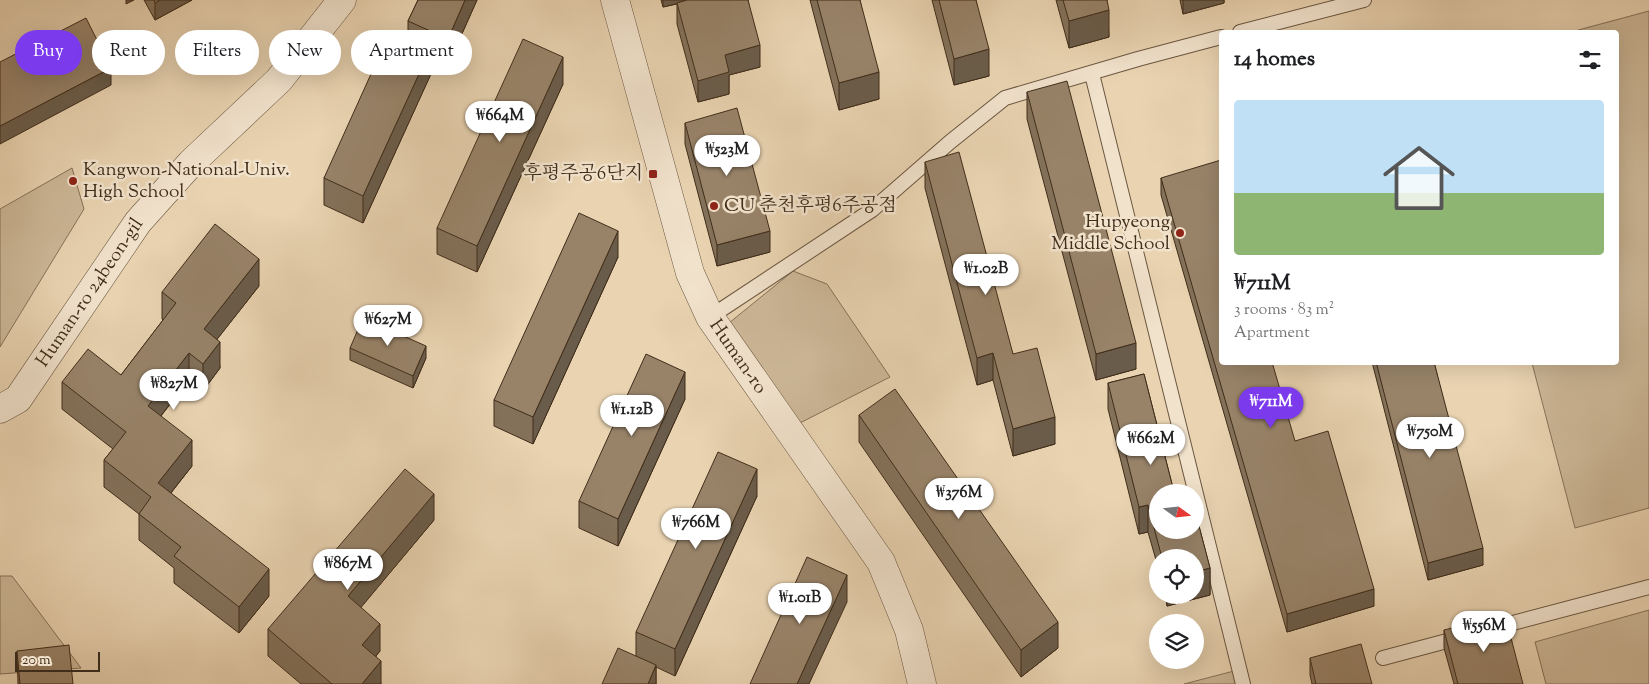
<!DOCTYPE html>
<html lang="en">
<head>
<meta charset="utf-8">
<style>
	body { margin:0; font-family:"Sorts Mill Goudy","Noto Serif KR",serif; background:#f2f2f2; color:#202124; height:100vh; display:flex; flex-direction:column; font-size:19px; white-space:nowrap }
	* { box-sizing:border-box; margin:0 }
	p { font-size:16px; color:#757577 }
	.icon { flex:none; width:28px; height:28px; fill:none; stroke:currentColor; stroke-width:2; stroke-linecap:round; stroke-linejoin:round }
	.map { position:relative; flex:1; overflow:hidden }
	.drawer { position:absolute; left:1219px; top:30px; width:400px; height:335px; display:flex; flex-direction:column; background:#fff; border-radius:5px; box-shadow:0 5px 20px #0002 }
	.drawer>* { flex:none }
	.guide { position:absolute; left:15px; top:30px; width:475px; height:45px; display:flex; gap:10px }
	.needle { width:32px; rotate:105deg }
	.controls { position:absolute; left:1149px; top:484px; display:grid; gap:10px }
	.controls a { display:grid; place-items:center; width:55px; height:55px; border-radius:50%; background:#fff; box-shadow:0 5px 20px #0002; font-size:25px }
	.scale { position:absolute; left:15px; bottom:12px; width:85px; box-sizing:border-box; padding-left:5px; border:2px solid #402d1a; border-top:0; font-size:14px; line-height:18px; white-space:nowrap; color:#402d1a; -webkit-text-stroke:4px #f1e2cc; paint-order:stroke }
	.price { position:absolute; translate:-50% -42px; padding:0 11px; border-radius:18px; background:#fff; color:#222; font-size:16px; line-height:32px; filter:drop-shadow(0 1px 2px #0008) }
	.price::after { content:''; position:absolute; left:50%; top:30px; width:15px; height:11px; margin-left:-8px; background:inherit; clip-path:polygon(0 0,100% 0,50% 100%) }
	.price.selected { background:#7c3aed; color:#fff }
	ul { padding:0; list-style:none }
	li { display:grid; align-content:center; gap:10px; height:265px; padding:0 15px }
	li+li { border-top:1px solid #e0e0e0 }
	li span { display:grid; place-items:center; height:155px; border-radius:5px; color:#555 }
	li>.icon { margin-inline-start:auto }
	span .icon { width:90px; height:90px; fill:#fffc; stroke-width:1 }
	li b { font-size:21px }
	h2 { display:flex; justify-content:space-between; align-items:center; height:60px; padding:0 15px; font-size:21px }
	.tag { padding:0 18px; border-radius:22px; background:#fff; box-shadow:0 5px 20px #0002; font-size:18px; line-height:45px }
	.tag.selected { background:#7c3aed; color:#fff }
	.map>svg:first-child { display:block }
	.green { fill:#ccb797; stroke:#867258 }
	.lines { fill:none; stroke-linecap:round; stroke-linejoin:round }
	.service-casing { stroke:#6a5640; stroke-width:16 }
	.minor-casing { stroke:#6a5640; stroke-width:29 }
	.service { stroke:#f1e2cc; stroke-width:14 }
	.minor { stroke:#f1e2cc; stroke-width:28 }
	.wall { fill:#83715a; stroke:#402d1a }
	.shaded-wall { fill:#6a5c4a; stroke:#402d1a }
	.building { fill:#988369; stroke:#402d1a }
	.poi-dot { fill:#8f2418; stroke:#f1e2cc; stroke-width:2 }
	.labels { text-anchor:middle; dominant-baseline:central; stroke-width:5; stroke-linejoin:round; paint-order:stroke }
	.poi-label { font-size:19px; fill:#402d1a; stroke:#f1e2cc; text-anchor:start }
	.street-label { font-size:19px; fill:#402d1a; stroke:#f1e2cc }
</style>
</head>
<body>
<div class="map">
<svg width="1649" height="684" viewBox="0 0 1649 684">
	<rect width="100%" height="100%" fill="#e9d3b1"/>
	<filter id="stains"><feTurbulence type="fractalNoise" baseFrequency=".004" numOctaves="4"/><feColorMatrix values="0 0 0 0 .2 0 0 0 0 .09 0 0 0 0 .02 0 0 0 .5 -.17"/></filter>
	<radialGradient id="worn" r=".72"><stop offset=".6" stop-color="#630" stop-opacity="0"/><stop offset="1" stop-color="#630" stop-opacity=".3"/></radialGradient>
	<path class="green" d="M1649,11v497l-74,20 -43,-165 84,-1v-330h-45z
		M72,168l12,41 -84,138v-138z
		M793,271l34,13 63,93 -94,48 -67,-102z
		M0,576h12l69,92 -81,6z
		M1649,610v74h-103l-11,-42z
		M1234,671l3,13h-53z"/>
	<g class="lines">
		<g class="service-casing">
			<path id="service" d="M1240,32l124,-32
				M1092,74l151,610
				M710,317l162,-107 78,-68 55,-44 133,-39 83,-22
				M1490,629l159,-42
				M1383,658l79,-21"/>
		</g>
		<g class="minor-casing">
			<g id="minor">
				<path id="s1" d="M615,0l75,273 20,44 171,245 28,68 13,54"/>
				<path id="s2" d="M0,409l18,-10 120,-177 53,-59 88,-83 63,-80"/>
			</g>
		</g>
		<use href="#service" class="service"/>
		<use href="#minor" class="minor"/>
	</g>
	<path class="wall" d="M144,0h48l-37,20z
		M418,0h59l-29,65 -18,-8v19l-67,147 -39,-18v-27l84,-138v-19z
		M661,0h87l12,67 -31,8v19l-31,8 -21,-78v-20l-14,3z
		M810,0h50l19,99 -40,11z
		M932,0h44l13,76 -35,9z
		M1056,0h51l2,37 -40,11z
		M1180,0h44v3l-41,11z
		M563,84l-86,188 -40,-18v-26z
		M1027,92l109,277 -40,11 -69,-261z
		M685,123l85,129 -53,14 -32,-122z
		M925,162l88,192 42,90 -42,12 -20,-76 -16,5 -52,-197z
		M1161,178l60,184 74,79 79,165 -87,26 -126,-437z
		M618,257l-85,187 -39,-18v-26z
		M259,286l-42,53 3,29 -17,23 -14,-11 -28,36 31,50 -21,27 98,103 -30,37 -65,-50v-15l-35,-28v-26l-35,-27v-27l9,-11 -51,-40v-27l59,-7 42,-55 -1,-1v-27z
		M350,348l76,10 -13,30 -63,-28z
		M1372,362h62l49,203 -55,15z
		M1144,374l30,118h-16v38h37v-19l15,57v27l-43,11 -2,-11h30v-37h-37v9l-10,-35 -9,2 -31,-125v-26z
		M685,399l-67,147 -39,-18v-27z
		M859,415l199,233 -37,29 -162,-235z
		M757,496l-82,180 -19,-9v17l-20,-28v-24z
		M434,520l-73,87 19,44 -4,5 5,28h-80l-33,-28v-27z
		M1444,630l79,54h-69l-10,-36z
		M17,651l56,33h-55z
		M1310,658l62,26h-60l-2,-9z"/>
	<path class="shaded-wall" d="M126,0h8l-8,4z
		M160,0h32l-37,20v-17z
		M465,0h12l-29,65v-26z
		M663,0h29l-29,7z
		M1183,0h41v3l-41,11z
		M1109,10v27l-40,11v-27z
		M760,45v22l-31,8v19l-31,8v-21l27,-26z
		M989,49v27l-35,9v-26z
		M430,50v26l-67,147v-27z
		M563,57v27l-86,188v-26z
		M111,68v17l-111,59v-18z
		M879,72v27l-40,11v-27z
		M618,231v26l-85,187v-27z
		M770,231v21l-53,14v-21z
		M259,259v27l-55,70v-27z
		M220,342v26l-17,23v-27z
		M1136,343v26l-40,11v-26z
		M426,346v12l-13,30v-12z
		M189,353v27l-41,52v-26z
		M993,353v27l-16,5v-27z
		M685,372v27l-67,147v-27z
		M1055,417v27l-42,12v-27z
		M192,440v26l-34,43v-26z
		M757,469v27l-82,180v-27z
		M434,494v26l-86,103v-27z
		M1148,505v27l-9,2v-27z
		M1483,548v17l-55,15v-17z
		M1210,568v27l-43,11v-11h28v-23z
		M269,569v27l-30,37v-26z
		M847,575v27l-38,82h-12z
		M1374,589v17l-87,26v-18z
		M1058,622v26l-37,29v-27z
		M380,624v27l-18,21v-27z
		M381,661v23h-19z
		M656,665v19h-8z"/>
	<path class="building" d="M154,0h6l-5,3z
		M418,0h47l-17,39 -40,-18z
		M687,0h61l12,45 -35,10 4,17 -31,9 -21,-78z
		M817,0h43l19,72 -40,11z
		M939,0h37l13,49 -35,10z
		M1063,0h44l2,10 -40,11z
		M86,18l25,50 -111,58v-64z
		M390,32l40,18 -67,146 -39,-18z
		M523,39l40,18 -86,189 -40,-18z
		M1067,81l69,262 -40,11 -69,-262z
		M737,108l33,123 -53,14 -32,-122z
		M959,152l54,202 24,-6 18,69 -42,12 -20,-76 -16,5 -52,-196z
		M1221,160v202h51l23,79 33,-10 46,158 -87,25 -126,-436z
		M579,213l39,18 -85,186 -39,-17z
		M215,224l44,35 -55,70 16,13 -17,22 -14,-11 -41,53 44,34 -34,43 111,86 -30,38 -65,-51 7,-9 -42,-33 12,-17 -47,-37 22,-28 -64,-50 26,-33 33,26 55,-72 -14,-11z
		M363,318l63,28 -13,30 -63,-28z
		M646,354l39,18 -67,147 -39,-18z
		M1376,362h58l49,186 -55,15z
		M1144,374l30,118h-16v38h37v-19l15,57 -15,4v-14h-33l-14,-53 -9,2 -31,-124z
		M895,389l163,233 -37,28 -162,-235z
		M718,452l39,17 -82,180 -39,-17z
		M405,469l29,25 -86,102 32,28 -18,21 19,16 -19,23h-30l-64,-55z
		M807,557l40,18 -50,109h-47z
		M1505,615l18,69h-65l-14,-54z
		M1361,644l11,40h-56l-6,-26z
		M69,645l4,39h-53l-3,-33z
		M618,648l38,17 -8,19h-46z"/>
	<g class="poi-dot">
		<rect x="648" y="169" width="10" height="10" rx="2.5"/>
		<circle cx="73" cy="181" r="5"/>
		<circle cx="714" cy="206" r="5"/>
		<circle cx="1180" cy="233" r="5"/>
	</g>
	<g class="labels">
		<g class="poi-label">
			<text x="83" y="170">Kangwon-National-Univ.<tspan x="83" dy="22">High School</tspan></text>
			<text x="643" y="174" text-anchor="end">후평주공6단지</text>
			<text x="724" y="206">CU 춘천후평6주공점</text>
			<text x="1170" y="222" text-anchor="end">Hupyeong<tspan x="1170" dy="22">Middle School</tspan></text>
		</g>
		<g class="street-label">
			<text stroke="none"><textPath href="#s2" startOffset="149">Human-ro 24beon-gil</textPath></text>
			<text stroke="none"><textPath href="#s1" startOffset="380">Human-ro</textPath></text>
		</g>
	</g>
	<rect width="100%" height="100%" filter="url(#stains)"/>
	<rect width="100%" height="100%" fill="url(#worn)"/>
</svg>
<div class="controls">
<a><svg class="needle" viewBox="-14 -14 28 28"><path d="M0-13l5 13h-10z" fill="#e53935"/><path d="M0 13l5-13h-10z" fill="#757577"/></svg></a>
<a><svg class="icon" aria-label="locate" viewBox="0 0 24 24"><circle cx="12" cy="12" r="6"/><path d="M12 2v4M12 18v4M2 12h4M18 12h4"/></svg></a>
<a><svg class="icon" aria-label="layers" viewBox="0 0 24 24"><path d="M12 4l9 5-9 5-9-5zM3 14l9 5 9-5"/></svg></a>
</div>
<div class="scale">20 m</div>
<b class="price" style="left:500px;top:143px">₩664M</b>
<b class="price" style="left:727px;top:177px">₩523M</b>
<b class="price" style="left:986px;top:296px">₩1.02B</b>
<b class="price" style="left:388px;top:347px">₩627M</b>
<b class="price" style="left:174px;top:411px">₩827M</b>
<b class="price selected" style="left:1271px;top:429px">₩711M</b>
<b class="price" style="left:632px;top:437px">₩1.12B</b>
<b class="price" style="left:1430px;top:459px">₩750M</b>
<b class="price" style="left:1151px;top:466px">₩662M</b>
<b class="price" style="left:959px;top:520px">₩376M</b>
<b class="price" style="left:696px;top:550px">₩766M</b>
<b class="price" style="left:348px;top:591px">₩867M</b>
<b class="price" style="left:800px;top:625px">₩1.01B</b>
<b class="price" style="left:1484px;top:653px">₩556M</b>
<div class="guide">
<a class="tag selected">Buy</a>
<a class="tag">Rent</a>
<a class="tag">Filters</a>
<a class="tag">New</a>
<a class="tag">Apartment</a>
</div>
<section class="drawer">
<h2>14 homes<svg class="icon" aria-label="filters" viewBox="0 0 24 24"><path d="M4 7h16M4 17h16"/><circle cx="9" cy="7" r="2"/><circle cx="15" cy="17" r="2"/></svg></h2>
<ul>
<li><span style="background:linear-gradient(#bfe0f5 60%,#8fb573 0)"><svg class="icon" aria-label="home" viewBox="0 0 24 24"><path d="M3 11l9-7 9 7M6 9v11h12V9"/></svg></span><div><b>₩711M</b><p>3 rooms · 83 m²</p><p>Apartment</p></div></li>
</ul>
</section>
</div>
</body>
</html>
